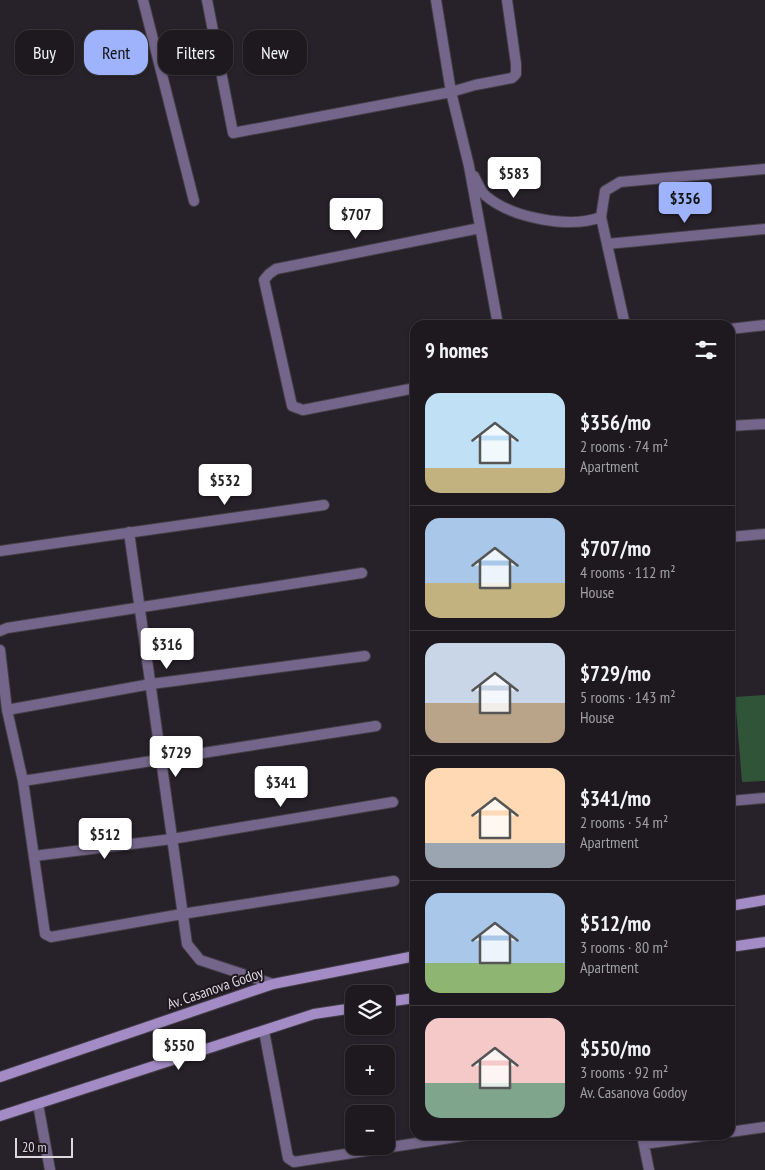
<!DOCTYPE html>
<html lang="en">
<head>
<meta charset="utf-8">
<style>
	body { margin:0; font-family:"PT Sans Narrow",sans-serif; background:#252228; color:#f1f3f6; height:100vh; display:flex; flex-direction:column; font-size:19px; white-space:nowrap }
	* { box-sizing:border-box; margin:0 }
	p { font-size:16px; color:#a0a0a4 }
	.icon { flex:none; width:28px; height:28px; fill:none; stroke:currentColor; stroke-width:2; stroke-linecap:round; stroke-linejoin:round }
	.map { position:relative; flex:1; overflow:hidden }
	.details { position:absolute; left:410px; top:320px; width:325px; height:820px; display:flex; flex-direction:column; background:#1d191f; border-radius:15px; box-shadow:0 1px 4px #0004,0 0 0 1px #3b383d }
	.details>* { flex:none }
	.top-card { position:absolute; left:15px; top:30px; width:320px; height:45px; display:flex; gap:10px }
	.tools { position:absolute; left:345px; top:985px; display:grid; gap:10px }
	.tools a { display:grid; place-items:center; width:50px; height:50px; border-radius:10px; background:#1d191f; box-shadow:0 1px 4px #0004,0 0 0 1px #3b383d; font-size:25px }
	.scale { position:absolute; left:15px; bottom:12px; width:58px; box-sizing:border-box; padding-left:5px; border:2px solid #dcd8dd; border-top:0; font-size:14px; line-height:18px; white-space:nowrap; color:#dcd8dd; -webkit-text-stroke:4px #1e1720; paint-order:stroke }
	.price { position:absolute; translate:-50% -42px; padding:0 11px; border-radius:5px; background:#fff; color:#222; font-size:16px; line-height:32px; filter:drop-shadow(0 1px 2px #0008) }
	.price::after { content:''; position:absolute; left:50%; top:30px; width:15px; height:11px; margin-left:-8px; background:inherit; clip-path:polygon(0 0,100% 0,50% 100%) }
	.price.on { background:#9fb3fd; color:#111 }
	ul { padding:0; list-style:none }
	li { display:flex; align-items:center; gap:15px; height:125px; padding:0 15px }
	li+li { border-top:1px solid #3b383d }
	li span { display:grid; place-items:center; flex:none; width:140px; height:100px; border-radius:15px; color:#555 }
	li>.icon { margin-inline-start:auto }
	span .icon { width:60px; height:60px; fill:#fffc; stroke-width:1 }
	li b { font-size:21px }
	h2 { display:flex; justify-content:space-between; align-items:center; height:60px; padding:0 15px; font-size:21px }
	.tag { padding:0 18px; border-radius:15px; background:#1d191f; box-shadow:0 1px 4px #0004,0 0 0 1px #3b383d; font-size:18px; line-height:45px }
	.tag.on { background:#9fb3fd; color:#111 }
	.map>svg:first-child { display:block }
	.green { fill:#2f5437 }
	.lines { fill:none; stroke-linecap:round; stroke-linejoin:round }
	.lane-casing { stroke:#443e46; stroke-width:12 }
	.street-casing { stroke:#443e46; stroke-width:12 }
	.secondary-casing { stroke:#443e46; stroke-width:12 }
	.lane { stroke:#74668a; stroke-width:10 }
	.street { stroke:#74668a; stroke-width:10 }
	.secondary { stroke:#a38cc6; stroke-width:10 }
	.labels { text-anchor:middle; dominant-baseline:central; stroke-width:4; stroke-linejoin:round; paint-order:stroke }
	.street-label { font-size:15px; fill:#dcd8dd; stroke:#1e1720 }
</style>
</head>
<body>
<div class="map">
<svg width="765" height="1170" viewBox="0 0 765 1170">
	<rect width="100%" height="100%" fill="#272129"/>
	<path class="green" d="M765,695v86l-23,1 -7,-85z"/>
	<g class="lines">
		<g class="lane-casing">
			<path id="lane" d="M143,0l51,201
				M451,92l24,-7 37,-7 4,-4v-10l-9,-64
				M264,1031l24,127 6,4 175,-27"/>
		</g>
		<g class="street-casing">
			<path id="street" d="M207,0l26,133 218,-41
				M436,0l15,92 18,74 29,159
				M474,176c3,6 7,16 12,20 26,22 84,33 115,21
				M607,244l158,-15
				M625,325l-24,-108 4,-26 15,-9 145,-13
				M730,329l35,-4
				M415,388l-112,22 -11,-4 -28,-126 5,-6 7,-5 204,-41
				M730,426l35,-2
				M129,532l58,412 13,16 73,24
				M730,537l35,-3
				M0,551l324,-46
				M0,631l7,-3 355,-55
				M0,650l7,60 144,-26 214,-28
				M7,710l16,71
				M376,726l-353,55 22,153 6,3 131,-23 212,-33
				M730,801l35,-3
				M34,856l138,-17 221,-37
				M38,1104l12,66
				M730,1132l35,-5
				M642,1135l7,35
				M644,1144l65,-9"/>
		</g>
		<g class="secondary-casing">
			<path id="secondary" d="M730,906l35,-6
				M730,947l35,-5
				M386,1002l29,-4
				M0,1077l273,-93 142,-28
				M0,1116l314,-102 40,-6"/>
		</g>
		<use href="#lane" class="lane"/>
		<use href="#street" class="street"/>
		<use href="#secondary" class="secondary"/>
	</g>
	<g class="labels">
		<g class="street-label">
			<text transform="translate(215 988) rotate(-19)">Av. Casanova Godoy</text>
		</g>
	</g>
</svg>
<div class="tools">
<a><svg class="icon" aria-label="layers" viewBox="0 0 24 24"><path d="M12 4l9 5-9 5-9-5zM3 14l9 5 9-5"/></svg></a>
<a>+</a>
<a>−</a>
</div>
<div class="scale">20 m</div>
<b class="price" style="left:514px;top:199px">$583</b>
<b class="price on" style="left:685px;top:224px">$356</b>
<b class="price" style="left:356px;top:240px">$707</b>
<b class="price" style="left:225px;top:506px">$532</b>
<b class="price" style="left:167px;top:670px">$316</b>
<b class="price" style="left:176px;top:778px">$729</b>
<b class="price" style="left:281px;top:808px">$341</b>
<b class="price" style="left:105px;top:860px">$512</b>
<b class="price" style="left:179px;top:1071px">$550</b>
<div class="top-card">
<a class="tag">Buy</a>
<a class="tag on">Rent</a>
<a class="tag">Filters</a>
<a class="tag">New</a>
</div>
<section class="details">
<h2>9 homes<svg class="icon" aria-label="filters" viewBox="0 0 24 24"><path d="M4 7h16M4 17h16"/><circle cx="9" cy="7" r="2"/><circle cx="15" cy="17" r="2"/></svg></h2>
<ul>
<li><span style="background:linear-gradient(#bfe0f5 75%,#c2b280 0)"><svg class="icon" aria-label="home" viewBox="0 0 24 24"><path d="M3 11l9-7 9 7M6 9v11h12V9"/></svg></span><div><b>$356/mo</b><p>2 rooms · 74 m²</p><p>Apartment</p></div></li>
<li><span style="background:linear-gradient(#a9c7e8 65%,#c2b280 0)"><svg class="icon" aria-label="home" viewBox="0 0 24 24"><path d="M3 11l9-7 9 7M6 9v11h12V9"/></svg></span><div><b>$707/mo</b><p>4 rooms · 112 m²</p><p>House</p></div></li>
<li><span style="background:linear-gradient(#c9d6e8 60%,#b9a48a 0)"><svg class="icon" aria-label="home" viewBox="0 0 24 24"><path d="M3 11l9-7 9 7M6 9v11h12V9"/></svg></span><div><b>$729/mo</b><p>5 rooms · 143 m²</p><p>House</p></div></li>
<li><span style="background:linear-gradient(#ffd9b3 75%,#9aa5b1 0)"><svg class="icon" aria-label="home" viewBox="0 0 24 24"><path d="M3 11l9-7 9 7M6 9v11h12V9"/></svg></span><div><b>$341/mo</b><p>2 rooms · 54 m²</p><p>Apartment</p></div></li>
<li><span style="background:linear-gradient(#a9c7e8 70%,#8fb573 0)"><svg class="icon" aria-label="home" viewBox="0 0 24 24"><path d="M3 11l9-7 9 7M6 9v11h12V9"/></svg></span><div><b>$512/mo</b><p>3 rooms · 80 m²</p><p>Apartment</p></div></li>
<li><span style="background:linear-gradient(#f6c9c9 65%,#7fa58c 0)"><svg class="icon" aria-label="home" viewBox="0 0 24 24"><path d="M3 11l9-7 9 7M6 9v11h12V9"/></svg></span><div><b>$550/mo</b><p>3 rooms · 92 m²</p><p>Av. Casanova Godoy</p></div></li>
</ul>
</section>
</div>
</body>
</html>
